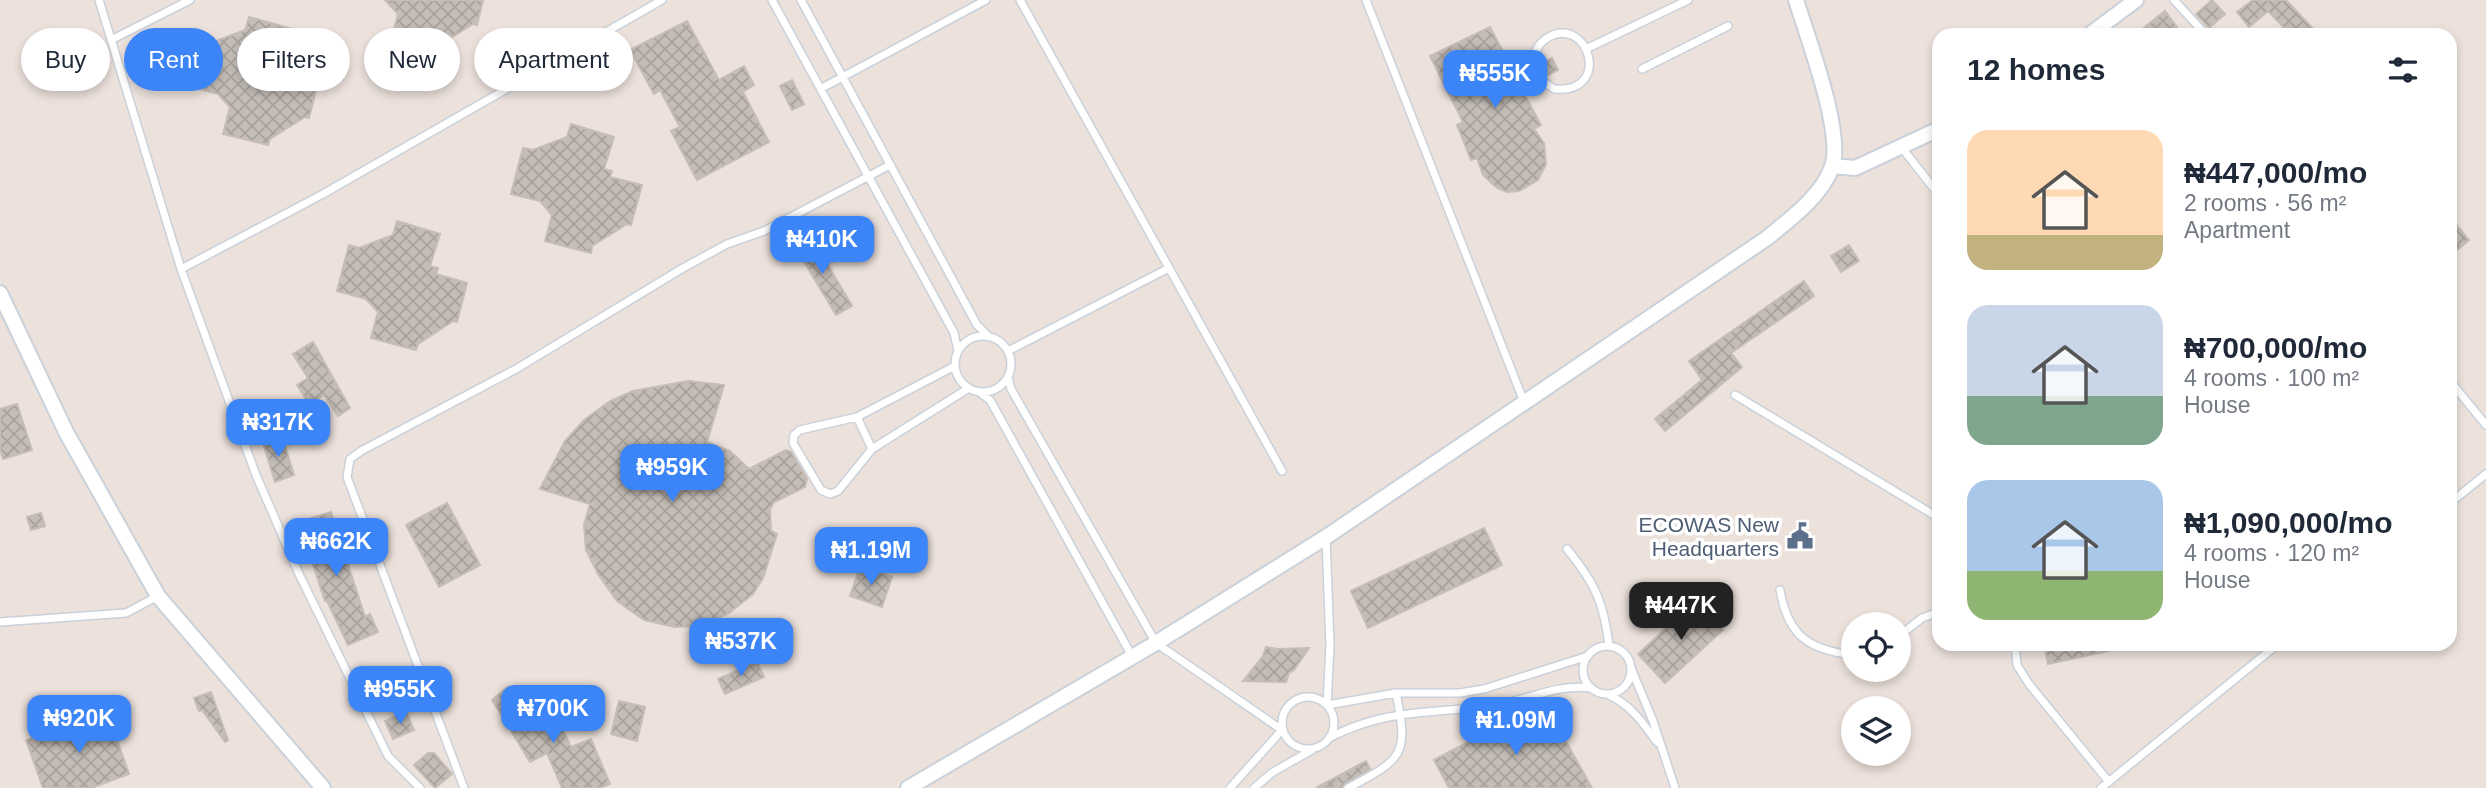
<!DOCTYPE html>
<html lang="en">
<head>
<meta charset="utf-8">
<style>
	body { margin:0; font-family:Helvetica,sans-serif; background:#f2f2f3; color:#1f2937; height:100vh; display:flex; flex-direction:column; font-size:26px; white-space:nowrap }
	* { box-sizing:border-box; margin:0 }
	p { font-size:23px; color:#747a83 }
	.icon { flex:none; width:38px; height:38px; fill:none; stroke:currentColor; stroke-width:2; stroke-linecap:round; stroke-linejoin:round }
	.map { position:relative; flex:1; overflow:hidden }
	.drawer { position:absolute; left:1932px; top:28px; width:525px; height:623px; display:flex; flex-direction:column; background:#fff; border-radius:21px; box-shadow:0 4px 10px #0003 }
	.drawer>* { flex:none }
	.banner { position:absolute; left:21px; top:28px; width:665px; height:63px; display:flex; gap:14px }
	.fabs { position:absolute; left:1841px; top:612px; display:grid; gap:14px }
	.fabs a { display:grid; place-items:center; width:70px; height:70px; border-radius:50%; background:#fff; box-shadow:0 4px 10px #0003; font-size:35px }
	.price { position:absolute; translate:-50% -60px; padding:0 16px; border-radius:14px; background:#3b85f9; color:#fff; font-size:23px; line-height:46px; filter:drop-shadow(0 2px 4px #0008) }
	.price::after { content:''; position:absolute; left:50%; top:42px; width:21px; height:16px; margin-left:-10px; background:inherit; clip-path:polygon(0 0,100% 0,50% 100%) }
	.price.current { background:#222; color:#fff }
	ul { padding:0; list-style:none }
	li { display:flex; align-items:center; gap:21px; height:175px; padding:0 35px }
	li span { display:grid; place-items:center; flex:none; width:196px; height:140px; border-radius:21px; color:#555 }
	li>.icon { margin-inline-start:auto }
	span .icon { width:84px; height:84px; fill:#fffc; stroke-width:1 }
	li b { font-size:30px }
	h2 { display:flex; justify-content:space-between; align-items:center; height:84px; padding:0 35px; font-size:30px }
	.chip { padding:0 24px; border-radius:32px; background:#fff; box-shadow:0 4px 10px #0003; font-size:24px; line-height:63px }
	.chip.current { background:#3b85f9; color:#fff }
	.map>svg:first-child { display:block }
	.building { fill:url(#building-cross-hatch); stroke:#c7bdb5; stroke-width:2 }
	.lines { fill:none; stroke-linecap:round; stroke-linejoin:round }
	.service-casing { stroke:#c9d1db; stroke-width:10 }
	.minor-casing { stroke:#c9d1db; stroke-width:18 }
	.service { stroke:#fff; stroke-width:7 }
	.minor { stroke:#fff; stroke-width:14 }
	.labels { text-anchor:middle; dominant-baseline:central; stroke-width:7; stroke-linejoin:round; paint-order:stroke }
	.service-label { font-size:21px; fill:#4e5e75; stroke:#fff; text-anchor:end }
</style>
</head>
<body>
<div class="map">
<svg width="2486" height="788" viewBox="0 0 2486 788">
	<defs>
		<pattern id="building-cross-hatch" width="8" height="8" patternUnits="userSpaceOnUse" patternTransform="scale(1.75)"><rect width="8" height="8" fill="#c4bdb7"/><path d="M0 0l8 8M0 8l8-8" fill="none" stroke="#a8a29d"/></pattern>
	</defs>
	<rect width="100%" height="100%" fill="#ece1db"/>
	<path class="building" d="M385,0h98l-6,25 -4,-1 -35,22 -2,7 -45,-12 7,-27z
		M2212,0l13,14 -16,14 -13,-14z
		M2253,0h33l33,35h-28l-23,-24 -19,16 -12,-15z
		M2165,11l12,16 -11,8h-31z
		M249,17l43,12 -10,33 8,1 -2,6 31,9 -10,40 -4,-1 -35,22 -2,6 -45,-11 7,-27 -12,-13 -29,-8 12,-46 10,3 34,-13z
		M687,21l32,59 25,-14 10,19 -11,7 26,50 -72,38 -26,-49 9,-4 -20,-37 -6,4 -24,-44z
		M1490,27l26,49 13,-6 8,2 3,-8 12,-6 6,12 -12,6 -9,-2 -2,8 -14,6 20,37 -7,4 10,14 2,21 -8,16 -19,11 -12,1 -10,-4 -14,-13 -6,-17 -6,2 -14,-35 6,-3 -33,-66z
		M792,80l12,24 -12,6 -12,-24z
		M571,124l43,13 -10,32 8,2 -2,6 32,8 -11,40 -4,-1 -35,22 -1,7 -46,-12 7,-26 -12,-14 -29,-7 12,-46 10,2 34,-13z
		M2450,217l19,23 -19,16z
		M397,221l43,13 -10,32 8,2 -2,6 31,9 -10,39 -4,-1 -35,23 -2,6 -45,-12 7,-26 -12,-13 -29,-8 12,-46 10,3 34,-13z
		M801,233l17,25 4,-3 30,51 -16,9 -45,-75z
		M1849,245l10,16 -18,11 -10,-16z
		M1804,281l10,15 -83,57 11,14 -77,64 -10,-12 47,-39 -13,-19z
		M313,342l37,66 -12,8 -14,-21 -15,9 -12,-19 11,-7 -15,-24z
		M688,381l36,4 -17,57 23,9 19,18 37,-19 5,2 16,27 -2,8 -31,15 -4,7 1,22 6,3 -14,44 -10,16 -24,19 -27,13 -27,1 -31,-7 -27,-19 -19,-27 -12,-24 -2,-25 6,-21 -50,-15 25,-48 19,-21 26,-19 23,-10z
		M17,404l15,46 -29,9 -3,-10v-40z
		M282,437l12,38 -19,7 -12,-39z
		M447,503l33,62 -41,22 -33,-62z
		M331,512l34,105 5,-3 8,18 -30,13 -21,-44h-2l-26,-79z
		M41,513l4,13 -14,4 -4,-13z
		M1484,528l18,37 -134,63 -17,-37z
		M860,567l32,10 -10,30 -32,-11z
		M1696,600l27,30 -58,53 -27,-29z
		M2044,644h73l1,5 -70,15z
		M1266,647l12,2 31,-1 -15,22 -5,3 -3,9 -43,-1 20,-25z
		M757,662l7,15 -39,17 -7,-15z
		M508,687l21,33 24,-12 18,39 20,-8 19,45 -10,4h-38l-15,-35 -17,9 -38,-62z
		M211,692l17,48 -3,2 -23,-32 -3,1 -5,-13z
		M619,701l26,6 -8,34 -26,-7z
		M1544,702l48,86h-143l-15,-28z
		M107,711l22,63 -38,14h-48l-17,-48z
		M406,712l8,18 -21,9 -8,-18z
		M428,753h6l18,21 -17,14 -21,-23z
		M1366,761l4,8 -25,14 -3,5h-26z"/>
	<g class="lines">
		<g class="service-casing">
			<path id="service" d="M99,0l82,269 75,206 43,99 89,182 32,32
				M772,0l182,333 4,18
				M801,0l176,325 11,11
				M1020,0l262,471
				M1366,0l158,402
				M2174,0l32,35
				M113,39l77,-39
				M1586,49l102,-49
				M1534,67c-1,-12 2,-22 13,-29 42,-25 66,57 7,51l-14,-10
				M1642,69l86,-43
				M822,88l164,-88
				M1902,148l37,47
				M181,269l142,-75 339,-194
				M955 364a28 28 0 1 1 56 0a28 28 0 1 1-56 0Z
				M1008,351l161,-83
				M955,366l-98,51 -57,13 -6,5 -1,8 28,47 9,4 8,-3 34,-42 97,-61
				M1008,377l3,12 145,254 126,87 -52,58
				M2450,381l36,44
				M979,392l11,8 142,256
				M1735,395l204,123
				M857,417l15,32
				M2450,503l36,-29
				M1326,538l4,107 -3,60 69,-12h64l24,-4 104,-33
				M1567,549c28,34 37,54 42,97
				M1780,590c8,46 29,60 73,65
				M0,622l126,-9 32,-17
				M1899,636l23,-18 17,-6
				M2015,644l2,21 12,19 80,98
				M1583 670a24 24 0 1 1 48 0a24 24 0 1 1-48 0Z
				M1631,668l22,53 22,67
				M1609,695c23,11 33,27 48,47
				M1282 723a26 26 0 1 1 52 0a26 26 0 1 1-52 0Z
				M1331,737c60,-31 107,-22 170,-33 32,-6 56,-20 90,-16
				M464,788l-117,-311 3,-18 11,-8 155,-82 167,-101 44,-24 37,-13 126,-66
				M1254,788l19,-16 39,-22
				M1348,788c55,-29 61,-33 48,-95
				M2101,788l177,-144"/>
		</g>
		<g class="minor-casing">
			<path id="minor" d="M2089,35l47,-35
				M1832,166l23,2 84,-39
				M0,293l66,139 92,164 165,192
				M908,788l248,-145 170,-106 441,-299c23,-19 54,-41 65,-71 12,-34 -25,-131 -36,-167"/>
		</g>
		<use href="#service" class="service"/>
		<use href="#minor" class="minor"/>
	</g>
	<defs>
		<g id="civic-bare" transform="scale(2.1)"><path d="M-.6-6.5H3V-4.5H.6V-3L4-1V1h2V6H-6V1h2V-1L-.6-3ZM-1.2 2.5V6h2.4V2.5Z" fill="#5c6f8a" stroke="#fff" stroke-width="2.5" paint-order="stroke"/></g>
	</defs>
	<g fill-rule="evenodd">
		<use href="#civic-bare" x="1800" y="536"/>
	</g>
	<g class="labels">
		<g class="service-label">
			<text x="1779" y="524">ECOWAS New<tspan x="1779" dy="24">Headquarters</tspan></text>
		</g>
	</g>
</svg>
<div class="fabs">
<a><svg class="icon" aria-label="locate" viewBox="0 0 24 24"><circle cx="12" cy="12" r="6"/><path d="M12 2v4M12 18v4M2 12h4M18 12h4"/></svg></a>
<a><svg class="icon" aria-label="layers" viewBox="0 0 24 24"><path d="M12 4l9 5-9 5-9-5zM3 14l9 5 9-5"/></svg></a>
</div>
<b class="price" style="left:1495px;top:110px">₦555K</b>
<b class="price" style="left:822px;top:276px">₦410K</b>
<b class="price" style="left:278px;top:459px">₦317K</b>
<b class="price" style="left:672px;top:504px">₦959K</b>
<b class="price" style="left:336px;top:578px">₦662K</b>
<b class="price" style="left:871px;top:587px">₦1.19M</b>
<b class="price current" style="left:1681px;top:642px">₦447K</b>
<b class="price" style="left:741px;top:678px">₦537K</b>
<b class="price" style="left:400px;top:726px">₦955K</b>
<b class="price" style="left:553px;top:745px">₦700K</b>
<b class="price" style="left:79px;top:755px">₦920K</b>
<b class="price" style="left:1516px;top:757px">₦1.09M</b>
<div class="banner">
<a class="chip">Buy</a>
<a class="chip current">Rent</a>
<a class="chip">Filters</a>
<a class="chip">New</a>
<a class="chip">Apartment</a>
</div>
<section class="drawer">
<h2>12 homes<svg class="icon" aria-label="filters" viewBox="0 0 24 24"><path d="M4 7h16M4 17h16"/><circle cx="9" cy="7" r="2"/><circle cx="15" cy="17" r="2"/></svg></h2>
<ul>
<li><span style="background:linear-gradient(#ffd9b3 75%,#c2b280 0)"><svg class="icon" aria-label="home" viewBox="0 0 24 24"><path d="M3 11l9-7 9 7M6 9v11h12V9"/></svg></span><div><b>₦447,000/mo</b><p>2 rooms · 56 m²</p><p>Apartment</p></div></li>
<li><span style="background:linear-gradient(#c9d6e8 65%,#7fa58c 0)"><svg class="icon" aria-label="home" viewBox="0 0 24 24"><path d="M3 11l9-7 9 7M6 9v11h12V9"/></svg></span><div><b>₦700,000/mo</b><p>4 rooms · 100 m²</p><p>House</p></div></li>
<li><span style="background:linear-gradient(#a9c7e8 65%,#8fb573 0)"><svg class="icon" aria-label="home" viewBox="0 0 24 24"><path d="M3 11l9-7 9 7M6 9v11h12V9"/></svg></span><div><b>₦1,090,000/mo</b><p>4 rooms · 120 m²</p><p>House</p></div></li>
</ul>
</section>
</div>
</body>
</html>
